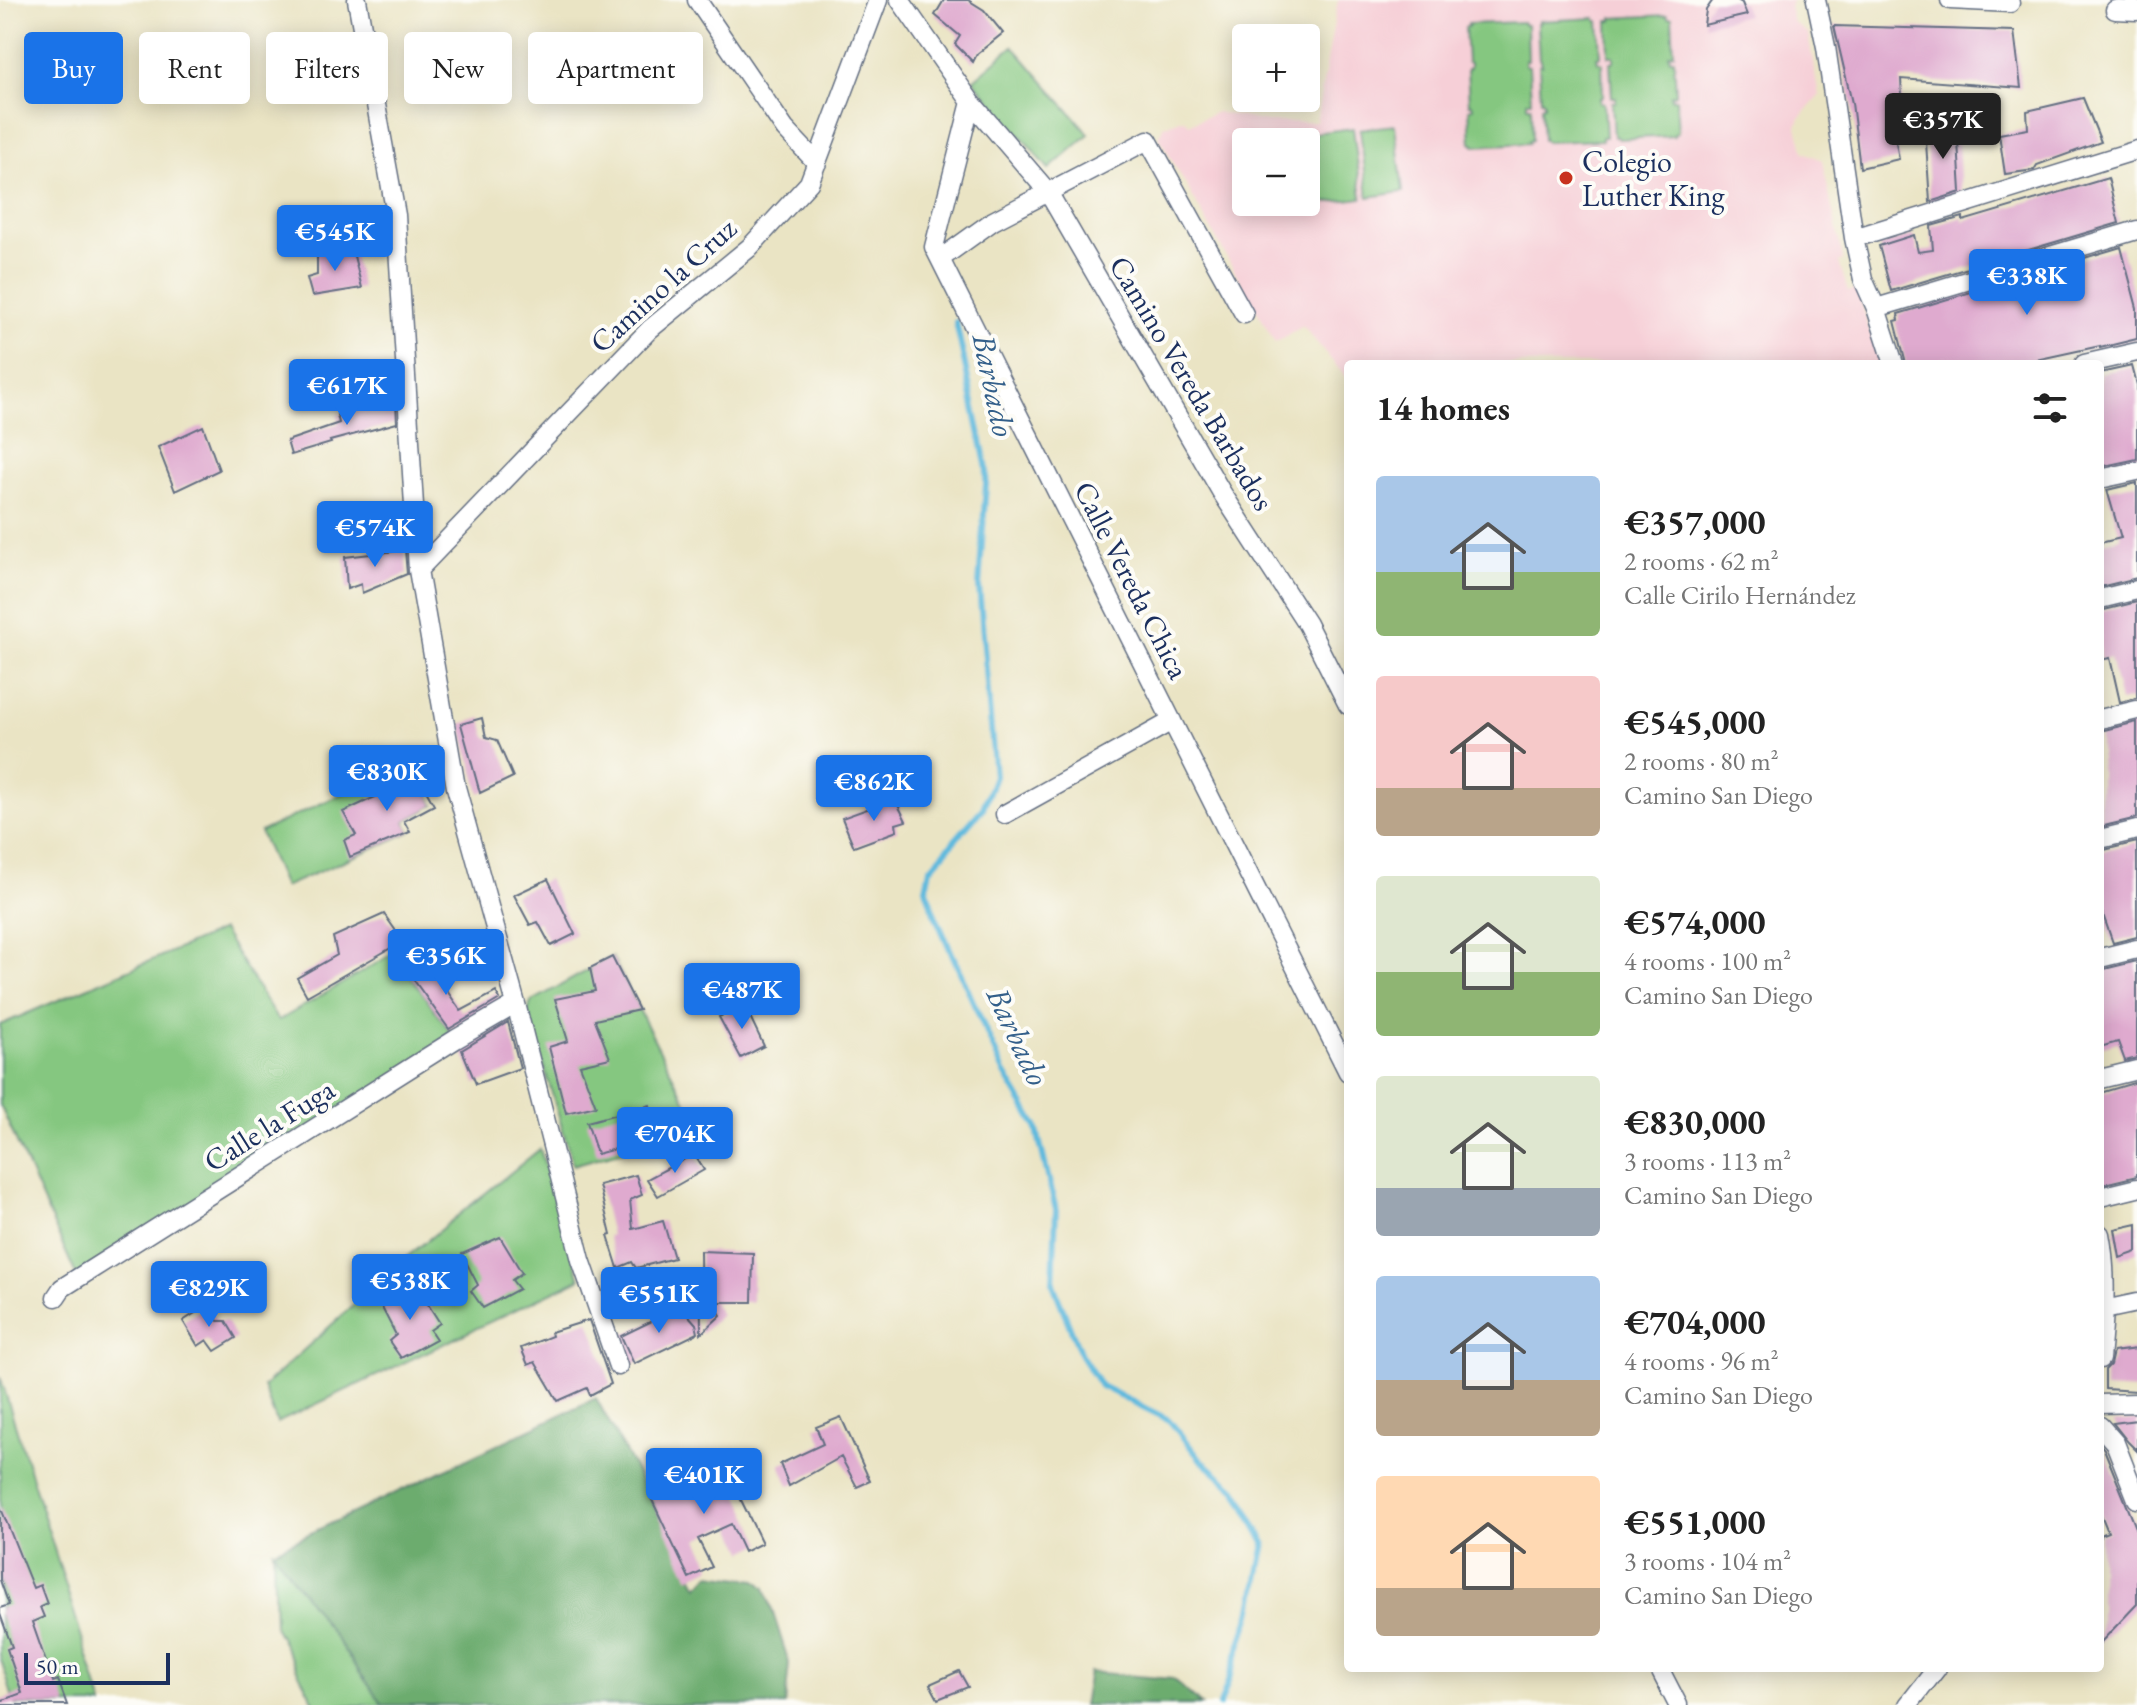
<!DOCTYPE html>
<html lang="en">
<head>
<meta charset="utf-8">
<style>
	body { margin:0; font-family:"EB Garamond",serif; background:#f6f6f6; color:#222; height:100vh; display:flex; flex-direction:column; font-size:30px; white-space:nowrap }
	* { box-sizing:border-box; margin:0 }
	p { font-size:26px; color:#767676 }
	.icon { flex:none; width:44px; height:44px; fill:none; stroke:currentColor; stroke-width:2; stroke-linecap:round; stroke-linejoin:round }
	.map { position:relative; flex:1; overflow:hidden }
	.side { position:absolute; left:1344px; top:360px; width:760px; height:1312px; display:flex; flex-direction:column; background:#fff; border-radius:8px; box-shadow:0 4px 20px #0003 }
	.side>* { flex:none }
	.banner { position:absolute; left:24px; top:32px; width:760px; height:72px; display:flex; gap:16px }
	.tools { position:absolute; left:1232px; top:24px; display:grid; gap:16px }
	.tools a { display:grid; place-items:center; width:88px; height:88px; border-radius:8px; background:#fff; box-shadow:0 4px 20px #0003; font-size:40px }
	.scale { position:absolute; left:24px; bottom:20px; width:146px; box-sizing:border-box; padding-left:8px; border:4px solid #1b2f5e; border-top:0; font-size:22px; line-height:28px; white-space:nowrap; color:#1b2f5e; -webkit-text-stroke:6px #fdfcf7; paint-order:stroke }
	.price { position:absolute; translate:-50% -68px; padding:0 18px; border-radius:8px; background:#1a73e8; color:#fff; font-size:26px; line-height:52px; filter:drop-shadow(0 2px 4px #0008) }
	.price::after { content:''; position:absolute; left:50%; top:48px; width:24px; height:18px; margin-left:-12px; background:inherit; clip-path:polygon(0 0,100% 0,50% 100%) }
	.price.current { background:#222; color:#fff }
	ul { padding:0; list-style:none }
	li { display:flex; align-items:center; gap:24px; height:200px; padding:0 32px }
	li span { display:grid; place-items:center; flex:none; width:224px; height:160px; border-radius:8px; color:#555 }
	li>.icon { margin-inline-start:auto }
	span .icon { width:96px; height:96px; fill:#fffc; stroke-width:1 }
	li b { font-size:34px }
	h2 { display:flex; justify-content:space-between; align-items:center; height:96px; padding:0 32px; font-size:34px }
	.chip { padding:0 28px; border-radius:8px; background:#fff; box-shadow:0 4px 20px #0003; font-size:28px; line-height:72px }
	.chip.current { background:#1a73e8; color:#fff }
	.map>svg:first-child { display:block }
	.built { fill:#f6cfd7; fill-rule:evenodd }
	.green { fill:#85c780; stroke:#507b6f; stroke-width:2 }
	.forest { fill:#6cac6e; stroke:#446e66; stroke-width:2 }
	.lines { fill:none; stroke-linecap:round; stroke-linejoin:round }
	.stream { stroke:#5fb9dd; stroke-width:6 }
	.building { fill:#dfaacf }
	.minor-casing { stroke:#636e82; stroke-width:21 }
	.minor { stroke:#fff; stroke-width:18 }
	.poi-dot { fill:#c8321e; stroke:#fdfcf7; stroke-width:3 }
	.labels { text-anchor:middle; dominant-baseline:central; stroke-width:8; stroke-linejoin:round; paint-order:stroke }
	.poi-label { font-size:30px; fill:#1b2f5e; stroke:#fdfcf7; text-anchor:start }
	.street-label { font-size:30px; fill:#1b2f5e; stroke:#fdfcf7 }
	.water-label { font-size:32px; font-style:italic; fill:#335f8a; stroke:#fdfcf7 }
</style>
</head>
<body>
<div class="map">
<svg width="2137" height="1705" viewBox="0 0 2137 1705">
	<rect width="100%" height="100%" fill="#fdfcf7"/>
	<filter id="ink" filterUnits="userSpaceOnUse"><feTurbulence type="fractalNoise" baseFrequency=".0125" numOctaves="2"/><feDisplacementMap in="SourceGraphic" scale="16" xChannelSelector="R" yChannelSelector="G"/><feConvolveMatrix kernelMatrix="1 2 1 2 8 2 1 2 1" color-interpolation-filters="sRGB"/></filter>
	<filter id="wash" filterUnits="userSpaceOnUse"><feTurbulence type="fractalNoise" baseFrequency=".006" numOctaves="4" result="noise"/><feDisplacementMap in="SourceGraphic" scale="32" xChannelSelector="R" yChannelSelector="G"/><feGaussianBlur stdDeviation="1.8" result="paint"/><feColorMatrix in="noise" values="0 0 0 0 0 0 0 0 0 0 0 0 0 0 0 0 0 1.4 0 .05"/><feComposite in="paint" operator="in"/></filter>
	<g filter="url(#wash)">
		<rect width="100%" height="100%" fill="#eae4c4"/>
		<path class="built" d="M1338,0h455l-4,7 4,15 15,12 11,62 -19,22 -3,9 7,25 18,8 21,100 -4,2 9,29 9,-2 23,75h-532v16l-45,-54 -28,17 -116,-206 4,-11 19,-7 8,5 27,-12 50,10h49zM1246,142h60v60h-60z"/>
		<path class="green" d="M1667,15l1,3h4l2,35 -5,1 1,5h4l2,35 -5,1 1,4h4l2,34 -4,1v2l-56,3v-2h-4l-2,-35h4v-5h-4l-2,-35h4v-6h-5l-1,-35h4v-3z
			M1595,18l1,3h3l2,35 -4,1 1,5h4l1,35 -3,1v4l4,1 2,34h-4v3l-56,2 -1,-2h-2l-2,-34 3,-1v-4l-3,-1 -2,-35h3l-1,-5 -2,-1 -2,-35h2v-3z
			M1523,22l1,3h3l1,35h-3v5l4,1 2,35h-4v5h4l1,34 -3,1v2l-55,3v-3h-3l-2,-34 4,-1 -1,-4h-3l-2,-35 3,-1v-5l-3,-1 -2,-35h3v-3z
			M1013,46l76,88 -40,35 -76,-89z
			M1395,125l8,67 -35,5 -8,-68z
			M1353,128l9,70 -39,5 -9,-70z
			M410,762l24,43 -30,16 6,11 -126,55 -24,-55z
			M222,930l56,91 116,-68 62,86 -378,240 -78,-174v-80z
			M612,957l88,172 -127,36 -45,-153 3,-10z
			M540,1149l40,130 -303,144 -14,-36 140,-127z
			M0,1376l103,329h-88l-15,-49z
			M273,1551l110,154h-67l-41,-77z"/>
		<path class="forest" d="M596,1398l102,188 13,-12 45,6 9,8 24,75 -4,42h-402l-110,-154z
			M1089,1672l84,7 28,26h-118z"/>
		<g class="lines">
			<path class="stream" d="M956,322l31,147 -8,118 16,189 -12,32 -53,61 -4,19 7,22 70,160 33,56 20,84 -3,74 28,71 20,31 68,34 31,39 37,32 28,52 -14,71 -31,91"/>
		</g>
		<g id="blocks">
			<path class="building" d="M944,0h24l16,10 19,23 -26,21 -4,8 -18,-18 5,-8 -25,-21z
				M1713,0h24l5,3 5,12 -43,10 2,-15z
				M1834,26l180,5 7,57 -120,-9 3,56 -9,2 4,22 -39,9 -8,-65z
				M2083,98l18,44 -64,23 -3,5 -29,4 -6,-40 29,-5 -1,-18z
				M1957,124l4,68 -31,10 -5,-75z
				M2108,178l11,45 -228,68 -12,-45 35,-11 4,17 15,-2 -2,-24 32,-9v4z
				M2121,247l16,61v31l-37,9v-2l-83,18h-111l-11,-43 4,-1 -1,-6z
				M352,248l10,40 -50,8 -5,-18 10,-3v-22z
				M2132,366l5,19v74l-37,8v-94z
				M396,402l1,21 -67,18 1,2 -40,12 -4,-14 52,-18 -2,-8z
				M203,426l16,44 -44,21 -17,-44z
				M2137,483v95l-37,9v-44l21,-5 -14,-48z
				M405,550l2,24 -45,19 -1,-9 -14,5 -2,-32z
				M2137,602v96l-17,4 -10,-44 -10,2v-49z
				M482,718l4,19 11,3 16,37 -33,16 -19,-69z
				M2137,722v96l-37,9v-96z
				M410,762l24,43 -30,16 6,11 -60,25 -6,-17 12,-5 -13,-23 62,-29 -10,-16z
				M895,799l11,22 -10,3 1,7 -43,16 -12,-29z
				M2137,842v95l-24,6 -13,-37v-55z
				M548,879l27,55 -24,12 -13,-24 -8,3 -16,-30z
				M384,914l19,27 -96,55 -10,-18 40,-23 -4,-18z
				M612,957l27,53 -44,10 15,38 -30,7 16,41 -30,7 -17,-66 19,-6 -13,-42 40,-8 -5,-23z
				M2137,961v97l-12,3 -7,-19 -18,5v-77z
				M427,962l34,49 35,-19 4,7 -51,30 -41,-57z
				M744,1004l20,42 -23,12 -22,-41z
				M508,1022l12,46 -44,16 -14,-34z
				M2137,1082v94l-37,9v-92z
				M650,1105l8,32 -61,17 -10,-32z
				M694,1154l10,16 -46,26 -11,-17z
				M636,1175l6,20 -12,5 3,29 30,-8 11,37 -38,10 -4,-6 -14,6 -10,-32 3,-1 -12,-50z
				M2137,1224v28l-17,6 -5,-29z
				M500,1237l22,36 -10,7 7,9 -36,19 -12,-17 7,-6 -16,-31z
				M700,1251l53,2 -1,49h-39l8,13 -20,19z
				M417,1287l23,36 -10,7 6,9 -35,19 -12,-17 7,-6 -16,-31z
				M206,1306l12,15h8l10,17 -21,13 -8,-11 -9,6 -15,-25z
				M681,1307l15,17 2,9 -64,31 -13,-28z
				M589,1320l22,64 -21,11 -3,-7 -29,13 -23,-39 -7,3 -7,-17 31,-12 -1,-4z
				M2137,1349v42l-32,-2v-19l5,-5 3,-13z
				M841,1417l29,64 -13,6 -16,-30 -52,29 -9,-22 43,-20 -7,-17z
				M2137,1420v31l-9,-9 -15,-19z
				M2100,1444l4,5 33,81v74l-37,39v-108l8,-3 -8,-20z
				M723,1463l39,80 -18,9 -13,-28 -33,15 14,28 -23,11 -38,-80z
				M0,1506l33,82 7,-3 7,19 -7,3 4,10 -12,5 21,60 5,-2 9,25h-67v-4l22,-8 -15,-44 5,-2 -12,-33v-6l9,-3 -9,-25z
				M959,1671l9,16 -30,12 -8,-15z"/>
		</g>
	</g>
	<g filter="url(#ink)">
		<use href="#blocks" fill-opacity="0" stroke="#636e82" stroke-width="2"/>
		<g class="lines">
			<g class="minor-casing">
				<path id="minor" d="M357,0l39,215 22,355 38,217 60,217 65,256 37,106
					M697,0l88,129 32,34
					M900,0l71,102 77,90 174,301 85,131 41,81
					M1816,0l10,47 28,191 9,41 13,29 18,56
					M1950,0l60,3
					M2115,10l22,1
					M971,102l-37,145 414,825
					M1854,238l283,-88
					M940,259l53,-38 155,-81 96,174
					M1876,308l261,-78
					M2084,364l53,-12
					M2100,479l37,-8
					M418,570l232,-241 99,-81 60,-65 69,-183
					M2100,599l37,-9
					M2100,719l37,-9
					M1005,814l167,-93
					M2100,839l37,-9
					M2100,958l37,-9
					M2100,1079l37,-9
					M2100,1197l37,-9
					M2100,1234c8,40 4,85 0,125
					M56,1297l6,-9 394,-249 60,-35
					M2104,1310l33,-7
					M2100,1404l37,-1
					M2100,1426l15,17 22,56
					M1659,1668l19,37
					M1908,1705l29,-37"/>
			</g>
			<use href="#minor" class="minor"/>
		</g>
	</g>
	<circle class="poi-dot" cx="1566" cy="178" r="8"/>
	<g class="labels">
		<g class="poi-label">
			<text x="1582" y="161">Colegio<tspan x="1582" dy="34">Luther King</tspan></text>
		</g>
		<g class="street-label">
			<text transform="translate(663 285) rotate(-42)">Camino la Cruz</text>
			<text transform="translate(1192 383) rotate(59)">Camino Vereda Barbados</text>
			<text transform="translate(1132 580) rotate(63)">Calle Vereda Chica</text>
			<text transform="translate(269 1125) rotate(-32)">Calle la Fuga</text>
		</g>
		<g class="water-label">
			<text transform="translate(994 385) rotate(78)">Barbado</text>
			<text transform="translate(1018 1036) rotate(65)">Barbado</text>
		</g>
	</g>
</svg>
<div class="tools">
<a>+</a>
<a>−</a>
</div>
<div class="scale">50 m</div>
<b class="price current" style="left:1943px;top:161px">€357K</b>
<b class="price" style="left:335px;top:273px">€545K</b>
<b class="price" style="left:2027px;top:317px">€338K</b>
<b class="price" style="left:347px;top:427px">€617K</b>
<b class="price" style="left:375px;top:569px">€574K</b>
<b class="price" style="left:387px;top:813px">€830K</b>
<b class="price" style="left:874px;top:823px">€862K</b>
<b class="price" style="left:446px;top:997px">€356K</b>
<b class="price" style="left:742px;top:1031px">€487K</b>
<b class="price" style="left:675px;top:1175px">€704K</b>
<b class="price" style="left:410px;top:1322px">€538K</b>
<b class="price" style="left:209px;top:1329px">€829K</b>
<b class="price" style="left:659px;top:1335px">€551K</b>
<b class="price" style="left:704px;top:1516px">€401K</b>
<div class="banner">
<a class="chip current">Buy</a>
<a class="chip">Rent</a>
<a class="chip">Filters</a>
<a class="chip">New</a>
<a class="chip">Apartment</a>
</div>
<section class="side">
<h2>14 homes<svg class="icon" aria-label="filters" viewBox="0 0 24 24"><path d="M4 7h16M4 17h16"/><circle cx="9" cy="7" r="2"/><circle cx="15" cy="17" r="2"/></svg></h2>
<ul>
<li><span style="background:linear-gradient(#a9c7e8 60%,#8fb573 0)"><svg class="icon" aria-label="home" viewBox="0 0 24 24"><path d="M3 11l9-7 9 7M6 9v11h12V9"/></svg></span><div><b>€357,000</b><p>2 rooms · 62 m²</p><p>Calle Cirilo Hernández</p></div></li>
<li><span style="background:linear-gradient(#f6c9c9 70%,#b9a48a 0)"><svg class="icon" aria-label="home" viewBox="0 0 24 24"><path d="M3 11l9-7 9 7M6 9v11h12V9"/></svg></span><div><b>€545,000</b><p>2 rooms · 80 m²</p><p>Camino San Diego</p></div></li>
<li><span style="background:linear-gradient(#dfe7d0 60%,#8fb573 0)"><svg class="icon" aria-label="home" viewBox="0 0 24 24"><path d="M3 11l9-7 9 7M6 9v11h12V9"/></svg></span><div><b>€574,000</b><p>4 rooms · 100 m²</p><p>Camino San Diego</p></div></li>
<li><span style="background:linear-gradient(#dfe7d0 70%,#9aa5b1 0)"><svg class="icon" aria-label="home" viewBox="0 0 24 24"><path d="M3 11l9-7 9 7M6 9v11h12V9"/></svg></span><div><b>€830,000</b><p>3 rooms · 113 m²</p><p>Camino San Diego</p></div></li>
<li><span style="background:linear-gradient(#a9c7e8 65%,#b9a48a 0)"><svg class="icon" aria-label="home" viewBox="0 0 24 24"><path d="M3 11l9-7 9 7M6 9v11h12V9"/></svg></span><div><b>€704,000</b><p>4 rooms · 96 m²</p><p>Camino San Diego</p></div></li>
<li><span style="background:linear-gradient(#ffd9b3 70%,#b9a48a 0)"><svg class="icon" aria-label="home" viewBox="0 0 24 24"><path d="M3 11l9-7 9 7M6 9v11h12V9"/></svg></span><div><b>€551,000</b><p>3 rooms · 104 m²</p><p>Camino San Diego</p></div></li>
</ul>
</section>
</div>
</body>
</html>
